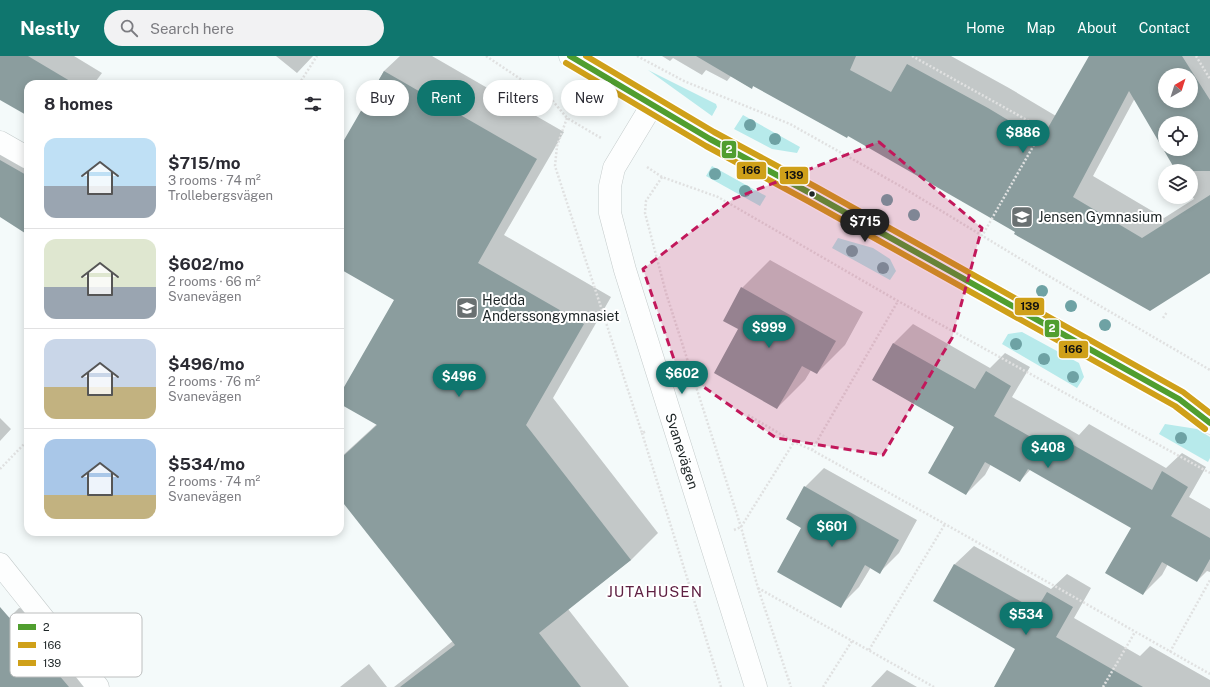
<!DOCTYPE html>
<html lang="en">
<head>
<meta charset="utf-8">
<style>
	body { margin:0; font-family:"Public Sans",sans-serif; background:#f2f2f3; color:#2b2b33; height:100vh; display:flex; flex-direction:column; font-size:15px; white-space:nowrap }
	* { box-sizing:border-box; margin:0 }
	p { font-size:13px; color:#7c7c81 }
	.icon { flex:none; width:22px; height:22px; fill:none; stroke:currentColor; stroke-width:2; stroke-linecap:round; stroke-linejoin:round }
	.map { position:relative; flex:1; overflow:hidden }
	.details { position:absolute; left:24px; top:24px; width:320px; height:456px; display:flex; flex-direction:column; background:#fff; border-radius:12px; box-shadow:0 2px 10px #0003 }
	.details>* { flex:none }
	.top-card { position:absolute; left:356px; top:24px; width:380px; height:36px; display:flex; gap:8px }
	.needle { width:26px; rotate:39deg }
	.buttons { position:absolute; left:1158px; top:12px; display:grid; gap:8px }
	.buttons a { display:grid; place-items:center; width:40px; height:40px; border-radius:50%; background:#fff; box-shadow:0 2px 10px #0003; font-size:20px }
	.price { position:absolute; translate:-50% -34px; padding:0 9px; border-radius:14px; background:#0f766e; color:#fff; font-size:13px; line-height:26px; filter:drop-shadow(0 1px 2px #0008) }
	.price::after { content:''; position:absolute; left:50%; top:24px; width:12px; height:9px; margin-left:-6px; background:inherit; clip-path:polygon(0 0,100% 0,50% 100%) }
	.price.current { background:#222; color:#fff }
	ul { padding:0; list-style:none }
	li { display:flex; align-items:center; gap:12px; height:100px; padding:0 20px }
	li+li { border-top:1px solid #e1e1e2 }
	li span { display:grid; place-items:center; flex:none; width:112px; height:80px; border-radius:12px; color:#555 }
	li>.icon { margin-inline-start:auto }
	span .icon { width:48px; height:48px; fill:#fffc; stroke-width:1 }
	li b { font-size:17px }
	h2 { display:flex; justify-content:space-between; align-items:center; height:48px; padding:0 20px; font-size:17px }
	.tag { padding:0 14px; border-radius:18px; background:#fff; box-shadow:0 2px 10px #0003; font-size:14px; line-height:36px }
	.tag.current { background:#0f766e; color:#fff }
	header { display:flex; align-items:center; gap:24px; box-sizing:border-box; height:56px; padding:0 20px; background:#0f766e; color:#fff }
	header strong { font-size:19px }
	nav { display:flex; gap:22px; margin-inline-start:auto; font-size:14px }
	.search { width:280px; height:36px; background:#f2f2f3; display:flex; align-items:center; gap:10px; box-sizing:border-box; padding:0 14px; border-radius:22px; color:#7c7c81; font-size:15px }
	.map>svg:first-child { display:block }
	.green { fill:#b7eaeb }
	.shadow { fill:#0003; fill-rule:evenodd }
	.building { fill:#8b9d9e; fill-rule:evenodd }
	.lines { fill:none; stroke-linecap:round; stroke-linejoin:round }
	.minor-casing { stroke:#c4cbcb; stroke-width:23 }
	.tertiary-casing { stroke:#c4cbcb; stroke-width:23 }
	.path { stroke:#e0e1e1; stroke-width:2.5; stroke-dasharray:2 2; stroke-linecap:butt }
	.minor { stroke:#fdfefe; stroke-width:22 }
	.tertiary { stroke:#fdfefe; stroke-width:22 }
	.bus-1-casing { stroke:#fff; stroke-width:9 }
	.bus-2-casing { stroke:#fff; stroke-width:9 }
	.bus-3-casing { stroke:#fff; stroke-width:9 }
	.bus-1 { stroke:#509e2f; stroke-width:6 }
	.bus-2 { stroke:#cfa019; stroke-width:6 }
	.bus-3 { stroke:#cfa019; stroke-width:6 }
	.tree { fill:#6ea2a4 }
	.marked { fill:#c2185b; fill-opacity:0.2; stroke:#c2185b; stroke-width:3; stroke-dasharray:8 5; stroke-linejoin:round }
	.bus-dot { fill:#1e2627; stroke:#fff; stroke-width:1.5 }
	.labels { text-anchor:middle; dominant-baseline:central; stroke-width:4; stroke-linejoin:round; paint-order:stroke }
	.poi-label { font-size:14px; fill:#1e2627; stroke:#fff; text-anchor:start }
	.street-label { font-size:14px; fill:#1e2627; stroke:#fff }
	.neighbourhood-label { font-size:15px; letter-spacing:1px; fill:#5f2143; stroke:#fff }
	.key { fill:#fff; stroke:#bcbebe; stroke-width:1 }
	.key-label { font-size:11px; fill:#1e2627 }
	.line-badge { stroke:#fff; stroke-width:1.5 }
	.badge-label { font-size:11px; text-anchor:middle; font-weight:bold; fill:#fff }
	.pale-badge-label { font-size:11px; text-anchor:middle; font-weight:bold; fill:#111 }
</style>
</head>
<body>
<header>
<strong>Nestly</strong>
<div class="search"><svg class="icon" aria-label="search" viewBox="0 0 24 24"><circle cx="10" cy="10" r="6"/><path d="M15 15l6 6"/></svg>Search here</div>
<nav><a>Home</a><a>Map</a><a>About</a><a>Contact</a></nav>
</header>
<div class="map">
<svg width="1210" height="631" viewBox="0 0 1210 631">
	<rect width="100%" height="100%" fill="#f4fafa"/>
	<path class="green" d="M648,14l68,34 1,3 -5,9z
		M743,59l57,32 -3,6 -25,-4 -38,-20z
		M712,110l54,30 -6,10 -54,-30z
		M838,182l35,10 17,11 6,12 -6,9 -58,-32z
		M1022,276l57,31 5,14 -7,11 -75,-44 6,-10z
		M1165,368l32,5 13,8v21l-2,4 -49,-28z"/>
	<path class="shadow" d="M0,0h74l28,17 -6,8 5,3h-73v31l-28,-16z
		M276,0h37l-16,17z
		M400,0h32l132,76 -60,103 107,62 -58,101 105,135 -27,27 -63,49 61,78h-235l59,-46 -113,-144v-39l37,-34 -37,-21v-7l55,-96 -55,-32v-119l44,-78z
		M662,0h289l58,32 47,28 34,-60h120v216l-194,-41 -167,-96 -95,-50 -3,3 -20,-12 -4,5 -21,-11 -4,5 -29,-17 -3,3zM1165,19h26v26h-26zM1135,42l43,73h13v23l3,5 -30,19 -71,-42zM1165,67h26v26h-26z
		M0,78l28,16v83l-28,-17z
		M770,204l93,52 -18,33 -28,28 -6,-3 -6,10 -28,28 -37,-79 2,-41z
		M913,268l77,44 15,-15 25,14 -18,30 67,38 10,-11 77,44 16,-15 24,14 -17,30 21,12v63l-3,-1 -10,10 -29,-17 -6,11 -19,19 -11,-67 -101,-58 -11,12 -29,-17 -6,11 -19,19 -11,-67 -82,-47 21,-37z
		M0,362l11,11 -11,12z
		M824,412l93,52 -18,33 -19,19 -9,-5 -12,20 -19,19 -38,-78 3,-41z
		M974,490l77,43 16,-15 24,14 -17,30 66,38 10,-10 60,34v7h-215l22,-39 -83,-47 21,-37z
		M19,552l13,2 67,77h-99v-60z
		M369,608l18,23h-47z
		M887,614l30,17h-46z"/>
	<path class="building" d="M0,0h28l47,28h-47v32l-28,-16z
		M696,0h160l-6,14 41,22 16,-28 81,44 53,32 48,-84h93l28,44v71h-34l-47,-80 -56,106 69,41 68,-43v78l-60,38 -136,-77 1,-2 -167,-96 -1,2 -94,-52 -1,3zM1165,19h26v26h-26zM1165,67h26v26h-26z
		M384,15l153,88 -59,104 106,61 -58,101 105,135 -92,73 42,54h-181l55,-42 -115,-146v-40l37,-34 -37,-21v-10l54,-94 -54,-31v-122z
		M0,104l28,16v59l-28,-18z
		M741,231l95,54 -19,33 -15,-8 -25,43 -63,-36 24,-44 -15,-8z
		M893,287l82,46 11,-18 25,15 -17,30 68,39 8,-12 82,47 10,-19 26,16 -17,29 39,22v21l-13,23 -35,-20 -19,33 -38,-22 26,-45 -103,-59 -8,13 -35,-20 -19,33 -38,-22 26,-46 -82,-47z
		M804,430l95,54 -19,34 -15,-9 -24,43 -64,-36 24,-44 -15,-9z
		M954,508l82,46 11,-18 26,15 -17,30 87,50h-149l21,-38 -82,-48z
		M0,551l41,47 28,33h-69z"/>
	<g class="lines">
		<g class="minor-casing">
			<path id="minor" d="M0,86l28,16
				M0,508l98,123"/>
		</g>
		<g class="tertiary-casing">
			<path id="tertiary" d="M570,0l140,83 102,55 367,205 31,24
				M652,49l-38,63 -4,18v27l15,57 131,417"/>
		</g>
		<path class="path" d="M486,0l66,44 15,18 34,20
			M637,0l47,25 106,43 112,63 145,88 163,95
			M912,0l131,73 -61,107
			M1196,0l14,23
			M299,28l18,-28
			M567,62l-10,28 -2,20 87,267 5,-2
			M647,111l15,10 56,20 180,104 312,172
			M662,121l-16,24 -1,12 21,80 75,234 17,61 33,99
			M1163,262l4,-6
			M748,359l46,27 18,8 133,74 265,150
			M642,377l79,254
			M812,394l86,-149
			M0,413l28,-29
			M734,474l7,-3 53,-85
			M758,532l176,99
			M869,594l76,-126
			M1170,596l40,-72
			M823,631l29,-46
			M1103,631l32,-55"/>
		<use href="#minor" class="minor"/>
		<use href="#tertiary" class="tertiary"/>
		<g class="bus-1-casing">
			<path id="bus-1" d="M570,0l140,83 102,55 367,205 31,24"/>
		</g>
		<g class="bus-2-casing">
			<path id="bus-2" d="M566,7l140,83 102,55 367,205 30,23"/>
		</g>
		<g class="bus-3-casing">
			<path id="bus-3" d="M586,0l128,76 102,55 367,205 27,21"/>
		</g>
		<use href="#bus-1" class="bus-1"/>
		<use href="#bus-2" class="bus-2"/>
		<use href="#bus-3" class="bus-3"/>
	</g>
	<g class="tree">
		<circle cx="750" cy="69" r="6"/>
		<circle cx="775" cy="83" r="6"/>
		<circle cx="715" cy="118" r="6"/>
		<circle cx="745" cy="135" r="6"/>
		<circle cx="887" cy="144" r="6"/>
		<circle cx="914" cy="159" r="6"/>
		<circle cx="852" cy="195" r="6"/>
		<circle cx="883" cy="212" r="6"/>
		<circle cx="1042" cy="235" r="6"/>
		<circle cx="1071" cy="250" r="6"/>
		<circle cx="1105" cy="269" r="6"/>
		<circle cx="1016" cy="288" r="6"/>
		<circle cx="1044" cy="303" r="6"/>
		<circle cx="1073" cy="321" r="6"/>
		<circle cx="1181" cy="382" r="6"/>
	</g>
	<path class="marked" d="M879,86l103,86 -30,110 -69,117 -107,-17 -99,-70 -34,-99 90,-70z"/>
	<defs>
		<g id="school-square" transform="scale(1.15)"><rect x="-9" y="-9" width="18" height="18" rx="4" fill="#697071" stroke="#fff"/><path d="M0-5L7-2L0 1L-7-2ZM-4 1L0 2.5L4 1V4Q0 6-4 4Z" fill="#fff"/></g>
	</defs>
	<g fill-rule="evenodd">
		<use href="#school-square" x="1022" y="161"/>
		<use href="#school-square" x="467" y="252"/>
	</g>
	<circle class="bus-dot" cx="812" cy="138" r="3.5"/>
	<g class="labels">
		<g class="poi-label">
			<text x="1038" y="161">Jensen Gymnasium</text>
			<text x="482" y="244">Hedda<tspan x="482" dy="16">Anderssongymnasiet</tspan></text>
		</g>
		<g class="street-label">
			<text transform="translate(682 395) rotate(72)">Svanevägen</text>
		</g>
		<g class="neighbourhood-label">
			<text x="655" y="535">JUTAHUSEN</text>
		</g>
	</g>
	<rect x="10" y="557" width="132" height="64" rx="6" class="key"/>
	<rect x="18" y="568" width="18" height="6" fill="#509e2f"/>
	<rect x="18" y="586" width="18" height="6" fill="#cfa019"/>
	<rect x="18" y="604" width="18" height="6" fill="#cfa019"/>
	<g class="key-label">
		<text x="43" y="575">2</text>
		<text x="43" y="593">166</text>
		<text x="43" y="611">139</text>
	</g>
	<g class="line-badge">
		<rect x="721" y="84" width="16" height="19" rx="4" fill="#509e2f"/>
		<rect x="736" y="105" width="31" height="19" rx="4" fill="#cfa019"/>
		<rect x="779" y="110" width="30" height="19" rx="4" fill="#cfa019"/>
		<rect x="1014" y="241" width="31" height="19" rx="4" fill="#cfa019"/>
		<rect x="1044" y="263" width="16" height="19" rx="4" fill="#509e2f"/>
		<rect x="1058" y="284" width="31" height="19" rx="4" fill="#cfa019"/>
	</g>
	<g class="badge-label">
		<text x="729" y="97">2</text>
		<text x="1052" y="276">2</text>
	</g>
	<g class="pale-badge-label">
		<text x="751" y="118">166</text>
		<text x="794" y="123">139</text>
		<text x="1030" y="254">139</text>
		<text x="1073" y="297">166</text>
	</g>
</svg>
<div class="buttons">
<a><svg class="needle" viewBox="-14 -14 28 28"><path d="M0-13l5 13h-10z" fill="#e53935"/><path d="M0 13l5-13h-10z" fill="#7c7c81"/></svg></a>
<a><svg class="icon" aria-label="locate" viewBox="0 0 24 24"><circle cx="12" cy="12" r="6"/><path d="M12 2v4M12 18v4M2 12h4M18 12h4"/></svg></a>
<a><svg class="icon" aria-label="layers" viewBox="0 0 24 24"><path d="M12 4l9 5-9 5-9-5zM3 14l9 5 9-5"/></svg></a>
</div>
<b class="price" style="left:1023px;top:98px">$886</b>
<b class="price current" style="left:865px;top:187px">$715</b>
<b class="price" style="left:769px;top:293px">$999</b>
<b class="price" style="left:682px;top:339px">$602</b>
<b class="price" style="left:459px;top:342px">$496</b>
<b class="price" style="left:1048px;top:413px">$408</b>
<b class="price" style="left:832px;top:492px">$601</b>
<b class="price" style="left:1026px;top:580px">$534</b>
<div class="top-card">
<a class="tag">Buy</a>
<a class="tag current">Rent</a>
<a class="tag">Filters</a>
<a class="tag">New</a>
</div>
<section class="details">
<h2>8 homes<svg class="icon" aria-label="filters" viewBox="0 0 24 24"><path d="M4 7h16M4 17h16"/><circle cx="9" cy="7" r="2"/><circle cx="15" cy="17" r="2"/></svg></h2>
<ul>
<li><span style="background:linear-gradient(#bfe0f5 60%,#9aa5b1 0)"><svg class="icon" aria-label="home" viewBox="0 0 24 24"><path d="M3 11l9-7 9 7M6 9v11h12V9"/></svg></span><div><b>$715/mo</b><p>3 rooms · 74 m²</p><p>Trollebergsvägen</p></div></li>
<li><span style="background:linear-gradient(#dfe7d0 60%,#9aa5b1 0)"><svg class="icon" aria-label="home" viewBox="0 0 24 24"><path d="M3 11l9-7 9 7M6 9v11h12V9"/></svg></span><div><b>$602/mo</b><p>2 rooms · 66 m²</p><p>Svanevägen</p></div></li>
<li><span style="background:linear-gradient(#c9d6e8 60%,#c2b280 0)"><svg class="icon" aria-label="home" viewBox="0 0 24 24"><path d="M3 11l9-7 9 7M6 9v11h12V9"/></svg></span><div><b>$496/mo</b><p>2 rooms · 76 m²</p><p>Svanevägen</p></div></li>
<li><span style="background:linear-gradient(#a9c7e8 70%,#c2b280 0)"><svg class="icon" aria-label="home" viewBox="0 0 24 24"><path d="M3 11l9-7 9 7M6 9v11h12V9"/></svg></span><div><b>$534/mo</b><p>2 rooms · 74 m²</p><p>Svanevägen</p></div></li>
</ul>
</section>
</div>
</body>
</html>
